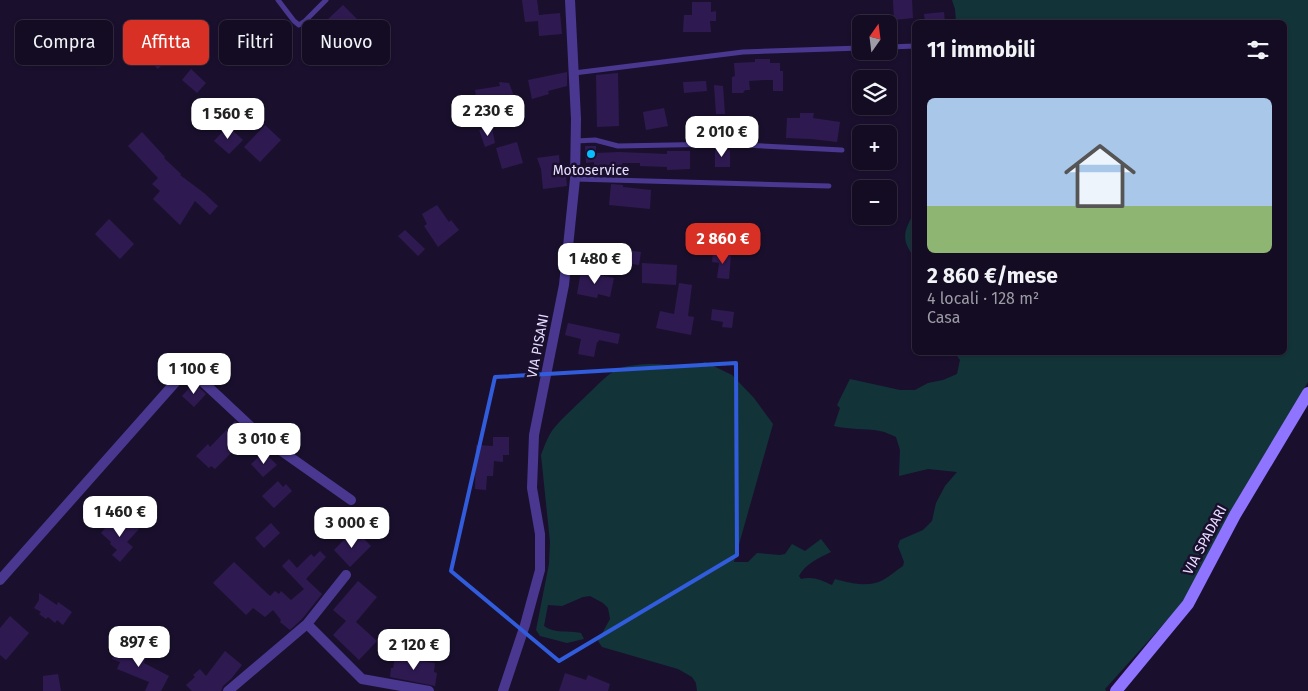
<!DOCTYPE html>
<html lang="it">
<head>
<meta charset="utf-8">
<style>
	body { margin:0; font-family:"Fira Sans",sans-serif; background:#1d152a; color:#f1f3f6; height:100vh; display:flex; flex-direction:column; font-size:19px; white-space:nowrap }
	* { box-sizing:border-box; margin:0 }
	p { font-size:16px; color:#9d9ba5 }
	.icon { flex:none; width:28px; height:28px; fill:none; stroke:currentColor; stroke-width:2; stroke-linecap:round; stroke-linejoin:round }
	.map { position:relative; flex:1; overflow:hidden }
	.sheet { position:absolute; left:912px; top:20px; width:375px; height:335px; display:flex; flex-direction:column; background:#140c22; border-radius:8px; box-shadow:0 1px 4px #0004,0 0 0 1px #332c40 }
	.sheet>* { flex:none }
	.hud { position:absolute; left:15px; top:20px; width:475px; height:45px; display:flex; gap:10px }
	.needle { width:32px; rotate:14deg }
	.controls { position:absolute; left:852px; top:15px; display:grid; gap:10px }
	.controls a { display:grid; place-items:center; width:45px; height:45px; border-radius:8px; background:#140c22; box-shadow:0 1px 4px #0004,0 0 0 1px #332c40; font-size:25px }
	.price { position:absolute; translate:-50% -42px; padding:0 11px; border-radius:10px; background:#fff; color:#222; font-size:16px; line-height:32px; filter:drop-shadow(0 1px 2px #0008) }
	.price::after { content:''; position:absolute; left:50%; top:30px; width:15px; height:11px; margin-left:-8px; background:inherit; clip-path:polygon(0 0,100% 0,50% 100%) }
	.price.current { background:#d93025; color:#fff }
	ul { padding:0; list-style:none }
	li { display:grid; align-content:center; gap:10px; height:265px; padding:0 15px }
	li span { display:grid; place-items:center; height:155px; border-radius:8px; color:#555 }
	li>.icon { margin-inline-start:auto }
	span .icon { width:90px; height:90px; fill:#fffc; stroke-width:1 }
	li b { font-size:21px }
	h2 { display:flex; justify-content:space-between; align-items:center; height:60px; padding:0 15px; font-size:21px }
	.chip { padding:0 18px; border-radius:8px; background:#140c22; box-shadow:0 1px 4px #0004,0 0 0 1px #332c40; font-size:18px; line-height:45px }
	.chip.current { background:#d93025; color:#fff }
	.map>svg:first-child { display:block }
	.green { fill:#123439 }
	.building { fill:#2e1a51 }
	.lines { fill:none; stroke-linecap:round; stroke-linejoin:round }
	.lane { stroke:#4a3890; stroke-width:5 }
	.street { stroke:#4a3890; stroke-width:10 }
	.secondary { stroke:#8e74ff; stroke-width:12 }
	.marked { fill:none; stroke:#315cdc; stroke-width:4; stroke-linejoin:round }
	.poi-dot { fill:#09beff; stroke:#1a102e; stroke-width:2 }
	.labels { text-anchor:middle; dominant-baseline:central; stroke-width:5; stroke-linejoin:round; paint-order:stroke }
	.poi-label { font-size:14px; fill:#e6ddff; stroke:#1a102e }
	.street-label { font-size:14px; fill:#e6ddff; stroke:#1a102e }
</style>
</head>
<body>
<div class="map">
<svg width="1308" height="691" viewBox="0 0 1308 691">
	<rect width="100%" height="100%" fill="#1a102e"/>
	<path class="green" d="M952,0h356v382l-81,135 -40,81 -82,91 1,2h-409l-1,-8 -4,-6 -14,-8 -76,-22 -4,-6 12,-22 -2,-11 -5,-5 -13,-7 -7,1 -21,9 -14,-1 -4,21c10,8 25,4 37,7l3,6 -17,4 -27,-7 -4,-6 13,-66 1,-22 -9,-87c4,-10 7,-20 14,-28 9,-11 20,-20 30,-30 11,-10 22,-24 36,-29 9,-3 22,-4 31,-4 18,0 37,6 53,-2l27,13 22,23 19,26 -39,138h14l9,-9 23,2 5,-1 7,-10 13,7 16,-12 10,13c-12,6 -26,12 -32,24l2,3c12,-3 20,1 31,6l3,-6c14,4 34,9 48,1 7,-4 14,-10 20,-14l1,-4 -6,-16 2,-6 23,-10 9,-9 4,-18 9,-17 12,-14 -29,-3 -29,7 1,-26 -4,-13c-5,-2 -10,-5 -16,-6 -16,-3 -29,-1 -46,-5l6,-18 -3,-3 13,-26 50,11h15l13,-7 15,-3 14,-6 3,-14 -5,-7 330,-1v-330h-329l-1,-13z
		M915,211v47c-15,-19 -11,-27 0,-47z"/>
	<path class="building" d="M522,0h15l2,15 21,-2 2,21 -23,2 -1,-15 -13,1z
		M893,0h19l1,18 -19,2z
		M692,2h19v10l5,-1v10h-6l1,11h-28l1,-17h8z
		M343,5l14,14 -1,2 13,17 -10,8 -13,-16 -4,5 -15,-15z
		M944,12l1,10h-20l-1,-8z
		M153,33l20,20 -15,16 -21,-19z
		M755,59h15v4h10v8h3v20h-10v-11h-9l-15,1 1,9h-5l-2,3h-11v-16l3,-1 -1,-13 21,-1z
		M191,69l15,14 -9,10 -15,-13z
		M567,72v14l-19,5 1,3 -17,5 -4,-19z
		M618,73l1,53 -22,1 -1,-52z
		M706,81l1,10 -23,2 -1,-11z
		M499,82l10,1 5,13 -20,6 1,3 -17,3 -3,-18 25,-4z
		M714,85l9,1 2,28h-9z
		M664,108l4,18 -22,4 -3,-18z
		M800,113h14l-1,5 27,4 -3,20 -26,-3 -25,-1 1,-20h13z
		M265,125l16,15 -21,22 -16,-15z
		M228,126l15,14 -14,14 -15,-13z
		M492,128l3,15 -10,4 -6,-17z
		M735,128h23v10l-23,1z
		M142,132l23,25 -1,1 17,16 -1,1 24,18 14,13 -8,9 -15,-14 -15,24 -27,-26 7,-8 -8,-7 6,-6 -30,-32z
		M517,142l6,21 -21,6 -6,-21z
		M585,146h11v7l23,-1 48,2v-3h23v18l-23,1v-3l-27,-1v-3h-18l1,13h-11v-2l-14,1 -1,-9h-3v-4l-8,1z
		M715,150h15v17h-15z
		M559,155l1,12 5,-1 2,20 -24,3 -2,-20 -4,-11z
		M611,184l12,1v2l28,3 -1,19 -41,-4z
		M437,205l12,17 2,-2 8,10 -21,17 -14,-21 3,-2 -5,-10z
		M109,219l25,25 -14,15 -25,-25z
		M405,230l20,19 -7,7 -20,-20z
		M626,250l15,2 -2,13 -15,-2z
		M713,253l18,2 -2,24 -12,-1 2,-15 -7,-1z
		M642,263l35,2 -1,20 -34,-2z
		M581,271l33,7 -4,19 -12,-3 -1,4 -20,-4z
		M679,283l13,2 -4,31 6,1 -3,18 -35,-7 4,-17 14,3z
		M712,309l22,3 -2,16 -10,-1 1,-5 -12,-2z
		M568,323l52,11 -2,10 -19,-4 -1,2h-1l-3,15 -16,-3 3,-15 -16,-4z
		M194,383l12,11 -12,13 -12,-11z
		M235,421l14,14 -34,34 -4,-3 -2,2 -13,-12 12,-12 2,3z
		M493,437h16v18h-6v7l-9,-1 -1,15h-6l-1,14 -11,-1 1,-44 17,1z
		M264,452l13,13 -14,12 -12,-13z
		M278,481l5,6 3,-3 6,7 -18,17 -12,-12z
		M129,520l10,9 -12,13 6,5 -13,15 -8,-7 5,-5 -7,-6 1,-2 -10,-9 9,-11 9,8z
		M271,523l9,10 -16,15 -9,-10z
		M353,531l8,9 2,-2 8,8 -21,21 -16,-17z
		M320,551l6,6 -20,22 16,15 -20,25 -12,11 -10,-8 1,-2 -8,-10 -8,7 -12,-9 -7,7 -33,-32 21,-21 36,34 5,-5 4,3 2,-3 10,9 13,-11 -22,-23 7,-7 8,9 14,-14 3,3z
		M358,581l19,16 -21,25 21,19 -18,19 -26,-25 13,-14 -13,-11z
		M39,593l18,12 1,-3 14,10 -9,13 -6,-5 -2,3 -7,-6 -2,2 -7,-5 2,-2 -7,-4 5,-8z
		M10,616l19,17 -23,27 -6,-5v-27z
		M118,644l29,11 -3,8 25,13 -8,15h-16l4,-9 -32,-13 3,-7 -8,-3z
		M225,651l17,14 -11,14 -8,7 -2,5h-29l-6,-6 9,-8 -2,-2 7,-6 6,7z
		M395,657l40,6 -1,9 3,1 -2,13 -45,-9 1,-9h2z
		M565,673l21,7 2,-5 22,9 -2,7h-49z
		M58,674l3,17h-18v-15z"/>
	<g class="lines">
		<path class="lane" d="M278,0l16,21 5,4 6,-4 21,-21
			M889,47l26,-1
			M574,73l169,-21 118,-4
			M576,141l19,-1 23,6 106,-2 118,6
			M575,179l254,7"/>
		<path class="street" d="M0,580l188,-212 75,70 88,62
			M307,624l55,55 67,12
			M228,691l79,-67 39,-49
			M503,691l22,-66 15,-55v-36l-8,-46 2,-53 30,-150 11,-106 1,-60 -6,-119"/>
		<path class="secondary" d="M1116,691l72,-87 47,-89 73,-122"/>
	</g>
	<path class="marked" d="M736,363l1,192 -178,106 -108,-90 44,-194z"/>
	<circle class="poi-dot" cx="591" cy="154" r="5"/>
	<g class="labels">
		<g class="poi-label">
			<text x="591" y="170">Motoservice</text>
		</g>
		<g class="street-label">
			<text transform="translate(538 346) rotate(-79)">VIA PISANI</text>
			<text transform="translate(1205 540) rotate(-62)">VIA SPADARI</text>
		</g>
	</g>
</svg>
<div class="controls">
<a><svg class="needle" viewBox="-14 -14 28 28"><path d="M0-13l5 13h-10z" fill="#e53935"/><path d="M0 13l5-13h-10z" fill="#9d9ba5"/></svg></a>
<a><svg class="icon" aria-label="layers" viewBox="0 0 24 24"><path d="M12 4l9 5-9 5-9-5zM3 14l9 5 9-5"/></svg></a>
<a>+</a>
<a>−</a>
</div>
<b class="price" style="left:488px;top:137px">2 230 €</b>
<b class="price" style="left:228px;top:140px">1 560 €</b>
<b class="price" style="left:722px;top:158px">2 010 €</b>
<b class="price current" style="left:723px;top:265px">2 860 €</b>
<b class="price" style="left:595px;top:285px">1 480 €</b>
<b class="price" style="left:194px;top:395px">1 100 €</b>
<b class="price" style="left:264px;top:465px">3 010 €</b>
<b class="price" style="left:120px;top:538px">1 460 €</b>
<b class="price" style="left:352px;top:549px">3 000 €</b>
<b class="price" style="left:139px;top:668px">897 €</b>
<b class="price" style="left:414px;top:671px">2 120 €</b>
<div class="hud">
<a class="chip">Compra</a>
<a class="chip current">Affitta</a>
<a class="chip">Filtri</a>
<a class="chip">Nuovo</a>
</div>
<section class="sheet">
<h2>11 immobili<svg class="icon" aria-label="filters" viewBox="0 0 24 24"><path d="M4 7h16M4 17h16"/><circle cx="9" cy="7" r="2"/><circle cx="15" cy="17" r="2"/></svg></h2>
<ul>
<li><span style="background:linear-gradient(#a9c7e8 70%,#8fb573 0)"><svg class="icon" aria-label="home" viewBox="0 0 24 24"><path d="M3 11l9-7 9 7M6 9v11h12V9"/></svg></span><div><b>2 860 €/mese</b><p>4 locali · 128 m²</p><p>Casa</p></div></li>
</ul>
</section>
</div>
</body>
</html>
